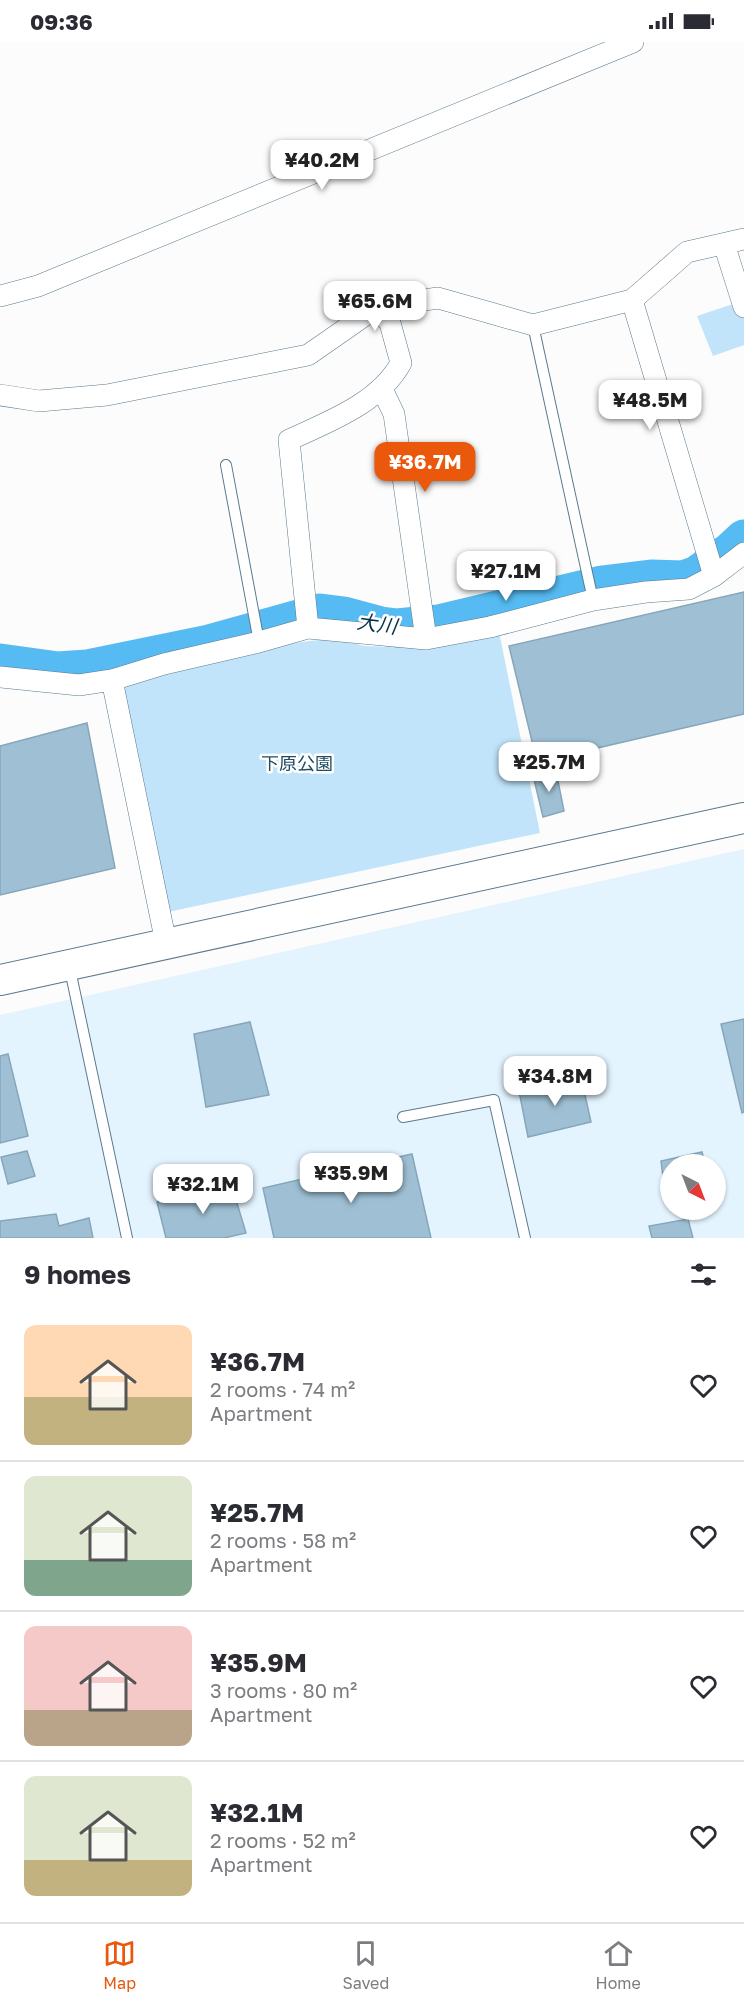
<!DOCTYPE html>
<html lang="en">
<head>
<meta charset="utf-8">
<style>
	body { margin:0; font-family:"Golos Text","Noto Sans JP",sans-serif; background:#f7f7f7; color:#2b2b33; height:100vh; display:flex; flex-direction:column; font-size:22px; white-space:nowrap }
	* { box-sizing:border-box; margin:0 }
	p { font-size:20px; color:#7c7c81 }
	.icon { flex:none; width:33px; height:33px; fill:none; stroke:currentColor; stroke-width:2; stroke-linecap:round; stroke-linejoin:round }
	.map { position:relative; height:1196px; overflow:hidden }
	.panel { display:flex; flex-direction:column; background:#fff; flex:1 }
	.panel>* { flex:none }
	.needle { width:39px; rotate:138deg }
	.buttons { position:absolute; left:660px; top:1112px; display:grid; gap:12px }
	.buttons a { display:grid; place-items:center; width:66px; height:66px; border-radius:50%; background:#fff; box-shadow:0 2px 4px #0004; font-size:30px }
	.price { position:absolute; translate:-50% -51px; padding:0 14px; border-radius:12px; background:#fff; color:#222; font-size:20px; line-height:39px; filter:drop-shadow(0 2px 3px #0008) }
	.price::after { content:''; position:absolute; left:50%; top:36px; width:18px; height:14px; margin-left:-9px; background:inherit; clip-path:polygon(0 0,100% 0,50% 100%) }
	.price.selected { background:#ea580c; color:#fff }
	ul { padding:0; list-style:none }
	li { display:flex; align-items:center; gap:18px; height:150px; padding:0 24px }
	li+li { border-top:2px solid #e1e1e2 }
	li span { display:grid; place-items:center; flex:none; width:168px; height:120px; border-radius:12px; color:#555 }
	li>.icon { margin-inline-start:auto }
	span .icon { width:72px; height:72px; fill:#fffc; stroke-width:1 }
	li b { font-size:26px }
	h2 { display:flex; justify-content:space-between; align-items:center; height:72px; padding:0 24px; font-size:26px }
	.status { display:flex; justify-content:space-between; align-items:center; height:42px; padding:0 30px; background:#fff; direction:ltr }
	.status svg { height:16px; fill:currentColor }
	.tab-bar { display:flex; justify-content:space-around; align-items:center; height:84px; border-top:2px solid #e1e1e2; background:#fff; font-size:16px; color:#7c7c81 }
	.tab-bar a { display:grid; justify-items:center; gap:3px }
	.tab-bar .selected { color:#ea580c }
	.map>svg:first-child { display:block }
	.built { fill:#e4f4ff; fill-rule:evenodd }
	.green { fill:#c1e4fa }
	.lines { fill:none; stroke-linecap:round; stroke-linejoin:round }
	.river { stroke:#55bbf2; stroke-width:39 }
	.building { fill:#9fc0d4; stroke:#86a6ba; stroke-width:1.5 }
	.lane-casing { stroke:#5b7a8d; stroke-width:12 }
	.street-casing { stroke:#5b7a8d; stroke-width:22 }
	.secondary-casing { stroke:#5b7a8d; stroke-width:32 }
	.lane { stroke:#fff; stroke-width:10 }
	.street { stroke:#fff; stroke-width:21 }
	.secondary { stroke:#fff; stroke-width:30 }
	.labels { text-anchor:middle; dominant-baseline:central; stroke-width:5; stroke-linejoin:round; paint-order:stroke }
	.park-label { font-size:18px; fill:#224c64; stroke:#fff }
	.water-label { font-size:20px; font-style:italic; fill:#043249; stroke:#fff }
</style>
</head>
<body>
<div class="status"><b>09:36</b><svg viewBox="0 0 49 12"><path d="M0 12V9h3v3zM5 12V6h3v6zM10 12V3h3v9zM15 12V0h3v12zM26 1h20v11H26zM47 4h2v5h-2z"/></svg></div>
<div class="map">
<svg width="744" height="1196" viewBox="0 0 744 1196">
	<rect width="100%" height="100%" fill="#fcfcfc"/>
	<path class="built" d="M744,807v389h-744v-223zM670,1122h46v45h-46z"/>
	<path class="green" d="M742,259l2,7v37l-31,11 -16,-40z
		M499,590l41,201 -372,79 -45,-226 154,-41 58,-7 29,8 50,2z"/>
	<g class="lines">
		<path class="river" d="M0,621l58,8 29,-2 122,-25 111,-31 24,3 37,10 16,2 42,-4 163,-39 49,-6 32,1 14,-5 33,-23 14,-13"/>
	</g>
	<path class="building" d="M744,550v122l-207,48 -28,-116z
		M87,681l28,145 -115,27v-149z
		M556,729l8,40 -21,6 -10,-42z
		M744,977v93l-2,1 -21,-89z
		M250,980l19,73 -63,12 -12,-73z
		M8,1012l20,82 -28,7v-87z
		M581,1035l10,45 -63,15 -9,-46z
		M27,1109l8,25 -27,8 -7,-27z
		M702,1110l3,12h-35v28l-5,1 -4,-32z
		M412,1112l19,84h-157l-11,-50z
		M231,1141l15,50 -22,5h-58l-9,-36z
		M56,1172l3,12 30,-8 4,20h-93v-17z
		M688,1177l5,19h-41l-3,-12z"/>
	<g class="lines">
		<g class="lane-casing">
			<path id="lane" d="M533,283l60,275
				M226,423l33,177
				M69,923l58,273
				M403,1075l91,-17 31,138"/>
		</g>
		<g class="street-casing">
			<path id="street" d="M724,202l20,63
				M0,254l38,-10 595,-244
				M632,258l82,276
				M382,347l12,25 32,225
				M0,353l39,6 68,-6 201,-40 69,-48 61,-9 95,27 99,-25 55,-48 57,-13
				M308,586l-19,-188c41,-19 90,-37 112,-77l-11,-40 -13,-16
				M0,635l79,8 33,-5 52,-16 95,-22 49,-14 118,11 64,-12 103,-27 53,-8 43,-3 25,-13 30,-23
				M112,638l54,263"/>
		</g>
		<g class="secondary-casing">
			<path id="secondary" d="M0,938l744,-162"/>
		</g>
		<use href="#lane" class="lane"/>
		<use href="#street" class="street"/>
		<use href="#secondary" class="secondary"/>
	</g>
	<g class="labels">
		<g class="park-label">
			<text x="297" y="721">下原公園</text>
		</g>
		<g class="water-label">
			<text transform="translate(377 581) rotate(8)">大川</text>
		</g>
	</g>
</svg>
<div class="buttons">
<a><svg class="needle" viewBox="-14 -14 28 28"><path d="M0-13l5 13h-10z" fill="#e53935"/><path d="M0 13l5-13h-10z" fill="#7c7c81"/></svg></a>
</div>
<b class="price" style="left:322px;top:149px">¥40.2M</b>
<b class="price" style="left:375px;top:290px">¥65.6M</b>
<b class="price" style="left:650px;top:389px">¥48.5M</b>
<b class="price selected" style="left:425px;top:451px">¥36.7M</b>
<b class="price" style="left:506px;top:560px">¥27.1M</b>
<b class="price" style="left:549px;top:751px">¥25.7M</b>
<b class="price" style="left:555px;top:1065px">¥34.8M</b>
<b class="price" style="left:351px;top:1162px">¥35.9M</b>
<b class="price" style="left:203px;top:1173px">¥32.1M</b>
</div>
<section class="panel">
<h2>9 homes<svg class="icon" aria-label="filters" viewBox="0 0 24 24"><path d="M4 7h16M4 17h16"/><circle cx="9" cy="7" r="2"/><circle cx="15" cy="17" r="2"/></svg></h2>
<ul>
<li><span style="background:linear-gradient(#ffd9b3 60%,#c2b280 0)"><svg class="icon" aria-label="home" viewBox="0 0 24 24"><path d="M3 11l9-7 9 7M6 9v11h12V9"/></svg></span><div><b>¥36.7M</b><p>2 rooms · 74 m²</p><p>Apartment</p></div><svg class="icon" aria-label="heart" viewBox="0 0 24 24"><path d="M12 20l-8-8c-3-5 5-10 8-4 3-6 11-1 8 4z"/></svg></li>
<li><span style="background:linear-gradient(#dfe7d0 70%,#7fa58c 0)"><svg class="icon" aria-label="home" viewBox="0 0 24 24"><path d="M3 11l9-7 9 7M6 9v11h12V9"/></svg></span><div><b>¥25.7M</b><p>2 rooms · 58 m²</p><p>Apartment</p></div><svg class="icon" aria-label="heart" viewBox="0 0 24 24"><path d="M12 20l-8-8c-3-5 5-10 8-4 3-6 11-1 8 4z"/></svg></li>
<li><span style="background:linear-gradient(#f6c9c9 70%,#b9a48a 0)"><svg class="icon" aria-label="home" viewBox="0 0 24 24"><path d="M3 11l9-7 9 7M6 9v11h12V9"/></svg></span><div><b>¥35.9M</b><p>3 rooms · 80 m²</p><p>Apartment</p></div><svg class="icon" aria-label="heart" viewBox="0 0 24 24"><path d="M12 20l-8-8c-3-5 5-10 8-4 3-6 11-1 8 4z"/></svg></li>
<li><span style="background:linear-gradient(#dfe7d0 70%,#c2b280 0)"><svg class="icon" aria-label="home" viewBox="0 0 24 24"><path d="M3 11l9-7 9 7M6 9v11h12V9"/></svg></span><div><b>¥32.1M</b><p>2 rooms · 52 m²</p><p>Apartment</p></div><svg class="icon" aria-label="heart" viewBox="0 0 24 24"><path d="M12 20l-8-8c-3-5 5-10 8-4 3-6 11-1 8 4z"/></svg></li>
</ul>
</section>
<nav class="tab-bar">
<a class="selected"><svg class="icon" aria-label="map" viewBox="0 0 24 24"><path d="M3 6l6-2 6 2 6-2v14l-6 2-6-2-6 2zM9 4v14M15 6v14"/></svg>Map</a>
<a><svg class="icon" aria-label="saved" viewBox="0 0 24 24"><path d="M7 4h10v16l-5-4-5 4z"/></svg>Saved</a>
<a><svg class="icon" aria-label="home" viewBox="0 0 24 24"><path d="M3 11l9-7 9 7M6 9v11h12V9"/></svg>Home</a>
</nav>
</body>
</html>
